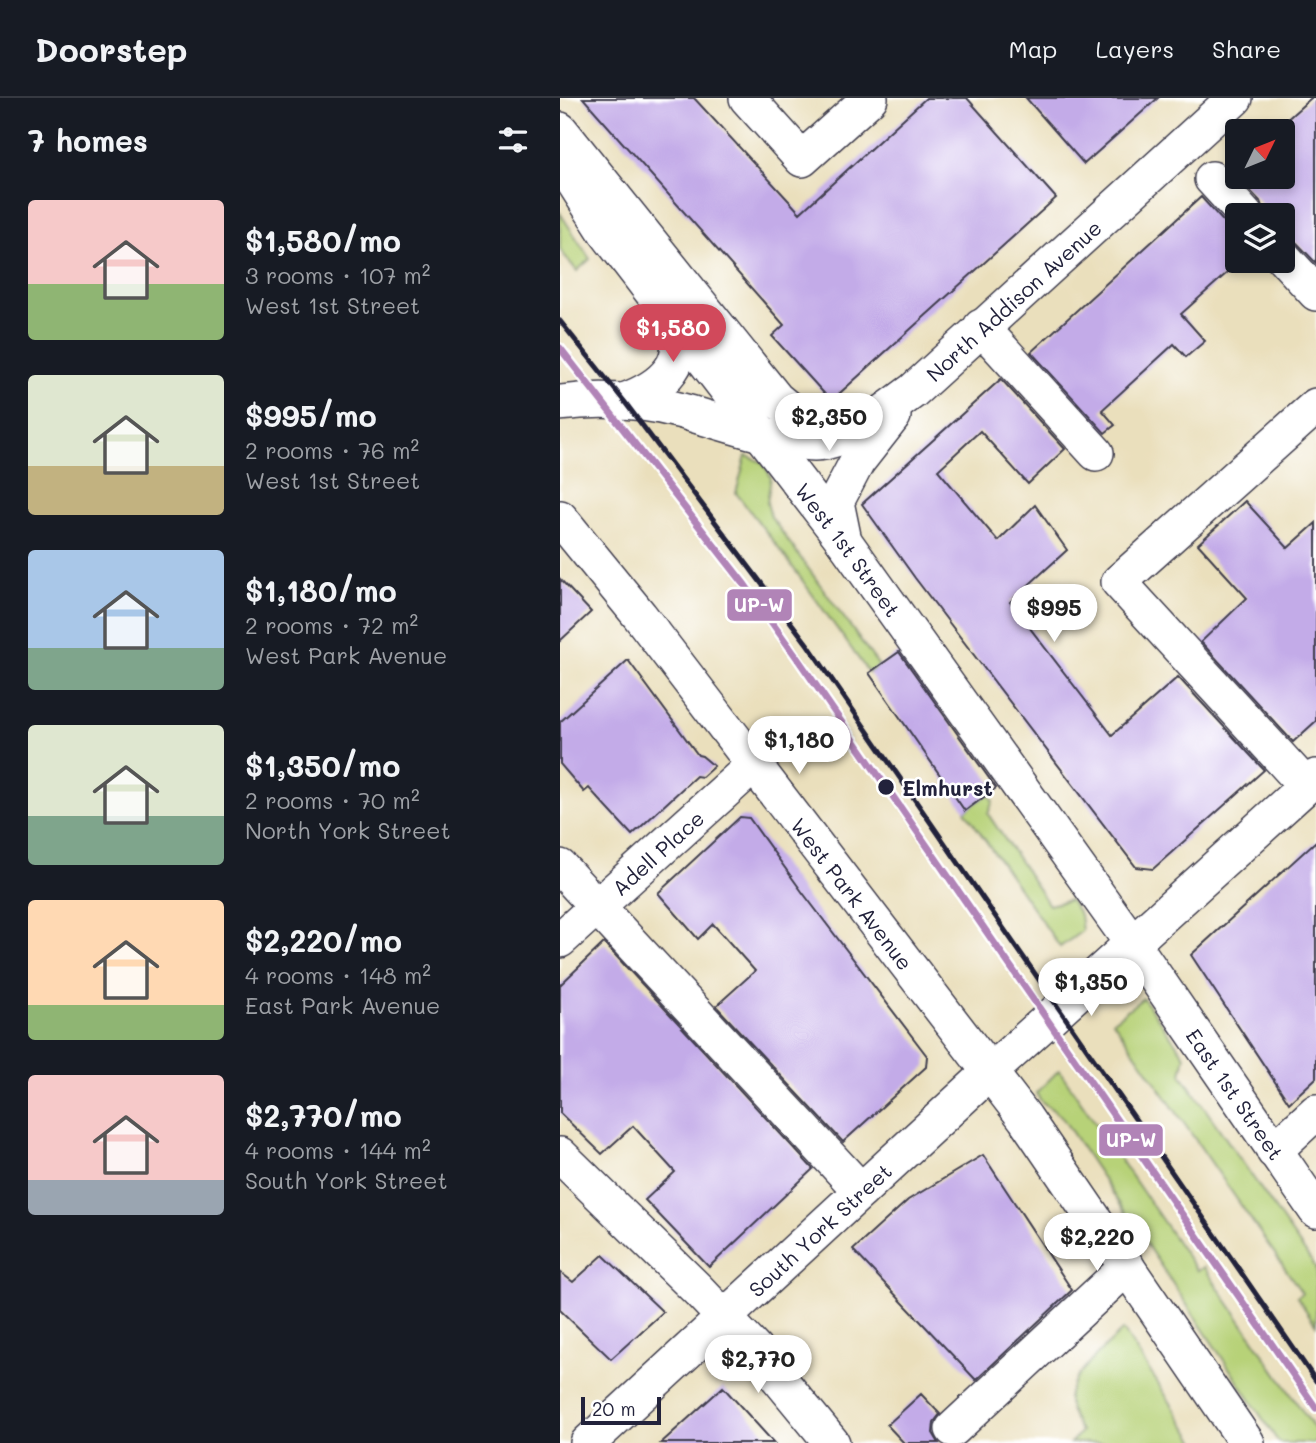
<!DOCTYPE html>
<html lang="en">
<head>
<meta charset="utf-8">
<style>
	body { margin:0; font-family:Mali,sans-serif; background:#242831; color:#f1f3f6; height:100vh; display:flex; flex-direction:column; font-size:26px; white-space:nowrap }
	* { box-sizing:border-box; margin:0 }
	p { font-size:23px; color:#9ea1a6 }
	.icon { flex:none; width:38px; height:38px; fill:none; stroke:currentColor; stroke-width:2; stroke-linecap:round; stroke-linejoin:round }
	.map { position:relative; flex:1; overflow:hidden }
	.drawer { display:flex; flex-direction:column; background:#171b24; width:560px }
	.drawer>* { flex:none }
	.needle { width:46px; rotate:47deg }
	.tools { position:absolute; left:665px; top:21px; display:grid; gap:14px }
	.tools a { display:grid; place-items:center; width:70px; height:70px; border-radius:7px; background:#171b24; box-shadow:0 4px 10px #0003; font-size:35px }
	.scale { position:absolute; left:21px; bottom:18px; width:80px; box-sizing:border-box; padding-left:7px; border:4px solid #22223b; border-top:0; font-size:19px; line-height:24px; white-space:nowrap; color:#22223b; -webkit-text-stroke:5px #fff; paint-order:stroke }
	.price { position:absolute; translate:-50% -60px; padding:0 16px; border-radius:24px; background:#fff; color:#222; font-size:23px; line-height:46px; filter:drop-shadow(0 2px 4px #0008) }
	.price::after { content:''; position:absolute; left:50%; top:42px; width:21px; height:16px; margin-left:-10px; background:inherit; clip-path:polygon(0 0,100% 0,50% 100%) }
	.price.selected { background:#d1495b; color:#fff }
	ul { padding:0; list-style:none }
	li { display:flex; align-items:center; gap:21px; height:175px; padding:0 28px }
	li span { display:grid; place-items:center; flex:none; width:196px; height:140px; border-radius:7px; color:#555 }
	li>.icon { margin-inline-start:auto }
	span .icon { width:84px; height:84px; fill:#fffc; stroke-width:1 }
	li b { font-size:30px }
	h2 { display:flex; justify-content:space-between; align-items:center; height:84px; padding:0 28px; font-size:30px }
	header { display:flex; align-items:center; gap:42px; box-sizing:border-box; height:98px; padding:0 35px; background:#171b24; border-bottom:2px solid #363941 }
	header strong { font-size:33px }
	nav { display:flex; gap:38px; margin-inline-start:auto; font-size:24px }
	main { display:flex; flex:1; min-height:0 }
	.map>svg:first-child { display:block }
	.green { fill:#b7d278; stroke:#6c7a5a; stroke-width:2 }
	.building { fill:#c3abe8 }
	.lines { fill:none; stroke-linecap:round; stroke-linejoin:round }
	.minor-casing { stroke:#403e4e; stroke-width:38 }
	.minor { stroke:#fff; stroke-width:35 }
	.rail { stroke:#22223b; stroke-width:5 }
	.rail-1-casing { stroke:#fff; stroke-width:12 }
	.rail-1 { stroke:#b184b7; stroke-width:7 }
	.stop-dot { fill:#22223b; stroke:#fff; stroke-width:2.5 }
	.labels { text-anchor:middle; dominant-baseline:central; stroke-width:5; stroke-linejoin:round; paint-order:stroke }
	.street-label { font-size:21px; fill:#22223b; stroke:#fff }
	.stop-label { font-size:21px; font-weight:bold; fill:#22223b; stroke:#fff; text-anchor:start }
	.line-badge { stroke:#fff; stroke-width:2.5 }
	.badge-label { font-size:19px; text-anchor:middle; font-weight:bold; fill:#fff }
</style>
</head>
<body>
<header>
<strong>Doorstep</strong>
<nav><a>Map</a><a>Layers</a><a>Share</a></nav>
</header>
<main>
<section class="drawer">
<h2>7 homes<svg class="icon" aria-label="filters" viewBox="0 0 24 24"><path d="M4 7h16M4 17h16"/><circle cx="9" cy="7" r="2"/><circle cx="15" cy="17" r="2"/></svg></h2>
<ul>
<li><span style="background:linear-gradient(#f6c9c9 60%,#8fb573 0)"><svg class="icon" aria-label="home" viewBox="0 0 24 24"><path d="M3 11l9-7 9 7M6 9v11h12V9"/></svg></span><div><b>$1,580/mo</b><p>3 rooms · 107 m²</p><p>West 1st Street</p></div></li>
<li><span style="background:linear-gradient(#dfe7d0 65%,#c2b280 0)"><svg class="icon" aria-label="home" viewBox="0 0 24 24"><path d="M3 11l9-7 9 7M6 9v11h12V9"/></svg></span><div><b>$995/mo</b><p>2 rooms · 76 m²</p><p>West 1st Street</p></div></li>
<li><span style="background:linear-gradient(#a9c7e8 70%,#7fa58c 0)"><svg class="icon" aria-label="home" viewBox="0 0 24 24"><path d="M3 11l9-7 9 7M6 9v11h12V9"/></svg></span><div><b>$1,180/mo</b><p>2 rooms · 72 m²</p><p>West Park Avenue</p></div></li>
<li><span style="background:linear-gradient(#dfe7d0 65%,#7fa58c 0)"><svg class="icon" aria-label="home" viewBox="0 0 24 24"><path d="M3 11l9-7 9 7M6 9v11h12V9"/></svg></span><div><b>$1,350/mo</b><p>2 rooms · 70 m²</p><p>North York Street</p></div></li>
<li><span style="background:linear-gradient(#ffd9b3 75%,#8fb573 0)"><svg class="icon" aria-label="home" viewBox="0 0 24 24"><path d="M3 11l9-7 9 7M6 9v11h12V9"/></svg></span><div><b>$2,220/mo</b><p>4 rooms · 148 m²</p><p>East Park Avenue</p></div></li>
<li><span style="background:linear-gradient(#f6c9c9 75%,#9aa5b1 0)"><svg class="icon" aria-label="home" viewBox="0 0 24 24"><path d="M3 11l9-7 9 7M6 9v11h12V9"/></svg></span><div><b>$2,770/mo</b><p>4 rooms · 144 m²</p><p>South York Street</p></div></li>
</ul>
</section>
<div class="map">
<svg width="756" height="1345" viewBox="0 0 756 1345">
	<rect width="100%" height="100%" fill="#fff"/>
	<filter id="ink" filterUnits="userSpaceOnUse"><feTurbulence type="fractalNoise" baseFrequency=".0143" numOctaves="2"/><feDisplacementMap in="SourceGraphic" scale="14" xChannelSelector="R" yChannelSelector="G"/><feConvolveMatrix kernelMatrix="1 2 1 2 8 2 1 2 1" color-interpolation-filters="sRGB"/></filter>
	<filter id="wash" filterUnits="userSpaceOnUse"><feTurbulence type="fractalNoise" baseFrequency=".00686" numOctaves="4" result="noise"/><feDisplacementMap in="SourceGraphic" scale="28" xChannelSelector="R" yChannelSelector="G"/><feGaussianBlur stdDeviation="1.57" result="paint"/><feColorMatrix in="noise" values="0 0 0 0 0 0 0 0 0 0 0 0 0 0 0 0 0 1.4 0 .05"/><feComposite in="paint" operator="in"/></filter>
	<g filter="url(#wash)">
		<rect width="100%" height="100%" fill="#eadfbc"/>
		<path class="green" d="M0,115l30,46 -13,12 -17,-21z
			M186,358l16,6 9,15 -4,26 4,14 108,149 -10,7 -85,-118 -48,-62z
			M428,696l5,7 -5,13 61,91 21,-5 10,15 2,16 -22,16 -95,-136z
			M583,900l42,58 -4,18 135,194v57l-19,-28 5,-4 -189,-272z
			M499,972l138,201 7,-4 112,164v12h-37l-218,-327 -20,-15 -5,-8z
			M563,1232l74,113h-127l11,-11c-5,-9 -12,-20 -13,-31 0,-24 39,-55 55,-71z"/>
		<g id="blocks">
			<path class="building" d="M23,0h111l106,115 126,-115h41l89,100 -225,203 -59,-65 12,-11z
				M466,0h132l-74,66z
				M751,0h5v165l-19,-20 -7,-5 -7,-1v-22h-18l-5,-14 -23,-24h46v-54z
				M641,99l29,32 7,4v31l-56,50 24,27 -19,16 -12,-13 -72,66 13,15 -10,8 -74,-81z
				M441,281l64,70 -37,35 -48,-53 -42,39 60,71 37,-36 32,45 -57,52 102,133 66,-58 86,93 -111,99 -17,-2 -221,-289 -53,-74z
				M685,403l43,47 28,-25v198l-23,21 -92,-100 46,-44 -49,-54z
				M0,481l31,33 -31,29z
				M339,554l97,136 -31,23 -96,-138z
				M68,562l70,95 4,1 12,10 -12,11 -6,-1 -64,59 -43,-47 -5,4 -24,-28v-42z
				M180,719l9,1 54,75 124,163 -1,11 -83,75 -127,-136 39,-35 -42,-47 -15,15 -40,-46z
				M756,743v237l-27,25 -98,-148z
				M44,845l209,226 -104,98 -64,-67 30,-28 -42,-46 -31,28 -42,-41v-128z
				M423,1057l89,135 -96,90 -123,-130 55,-50z
				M43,1157l60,57 -52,47 -51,-49v-38l13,10z
				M163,1289l51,56h-113z
				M361,1296l19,20 -6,8 -1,11 6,10h-35l-17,-18z"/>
		</g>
	</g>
	<g filter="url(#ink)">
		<use href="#blocks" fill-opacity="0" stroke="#403e4e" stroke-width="2"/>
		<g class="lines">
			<g class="minor-casing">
				<g id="minor">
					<path d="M187,0l55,61 68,-61"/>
					<path d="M0,32l216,269 28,23 31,13"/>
					<path id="s1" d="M0,62l46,72 238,309 288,402 184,267"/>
					<path d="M652,81l33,36"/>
					<path d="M723,159l33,36"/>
					<path d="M421,229l115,126"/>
					<path d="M64,303c38,-14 70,-40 47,-83"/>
					<path id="s2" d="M0,305c39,-5 79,-3 118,7 33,8 116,39 147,32 34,-8 60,-31 88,-51l322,-293"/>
					<path id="s3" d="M0,420l80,98 385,502 222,325"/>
					<path d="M284,443l-8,-39 21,-40 36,-46"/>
					<path d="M746,688l-187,-204 197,-176"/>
					<path d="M0,769l301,324"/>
					<path id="s4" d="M0,842l195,-176"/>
					<path d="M714,1053l42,-39"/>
					<path d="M0,1057l138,135 60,63 74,90"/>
					<path d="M393,1331l174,-162"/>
					<path id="s5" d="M28,1345l402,-371 326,-295"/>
				</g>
			</g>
			<use href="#minor" class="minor"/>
			<path class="rail" d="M0,223l64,80 184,244 508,736"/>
			<g class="rail-1-casing">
				<path id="rail-1" d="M0,250l185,237 50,70 521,753"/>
			</g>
			<use href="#rail-1" class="rail-1"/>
		</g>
	</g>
	<circle class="stop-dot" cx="326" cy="689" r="9"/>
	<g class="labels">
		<g class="street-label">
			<text stroke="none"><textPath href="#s2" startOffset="508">North Addison Avenue</textPath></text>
			<text stroke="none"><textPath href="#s1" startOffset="485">West 1st Street</textPath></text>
			<text stroke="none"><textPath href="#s4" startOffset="131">Adell Place</textPath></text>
			<text stroke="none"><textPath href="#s3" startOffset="476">West Park Avenue</textPath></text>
			<text stroke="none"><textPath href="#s1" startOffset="1153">East 1st Street</textPath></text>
			<text stroke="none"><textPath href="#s5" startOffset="315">South York Street</textPath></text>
		</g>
		<g class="stop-label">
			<text x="342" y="689">Elmhurst</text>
		</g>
	</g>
	<g class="line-badge">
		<rect x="166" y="490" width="67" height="34" rx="7" fill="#b184b7"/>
		<rect x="538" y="1025" width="66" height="34" rx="7" fill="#b184b7"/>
	</g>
	<g class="badge-label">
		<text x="199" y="514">UP-W</text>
		<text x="571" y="1049">UP-W</text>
	</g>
</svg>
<div class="tools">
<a><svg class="needle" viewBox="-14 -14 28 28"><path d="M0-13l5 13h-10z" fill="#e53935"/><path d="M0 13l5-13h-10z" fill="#9ea1a6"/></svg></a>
<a><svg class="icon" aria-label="layers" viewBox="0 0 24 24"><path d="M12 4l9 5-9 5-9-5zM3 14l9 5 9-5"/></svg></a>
</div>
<div class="scale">20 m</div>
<b class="price selected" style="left:113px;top:266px">$1,580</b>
<b class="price" style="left:269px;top:355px">$2,350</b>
<b class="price" style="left:494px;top:546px">$995</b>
<b class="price" style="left:239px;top:678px">$1,180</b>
<b class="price" style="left:531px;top:920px">$1,350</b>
<b class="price" style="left:537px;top:1175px">$2,220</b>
<b class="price" style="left:198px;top:1297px">$2,770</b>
</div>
</main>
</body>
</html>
